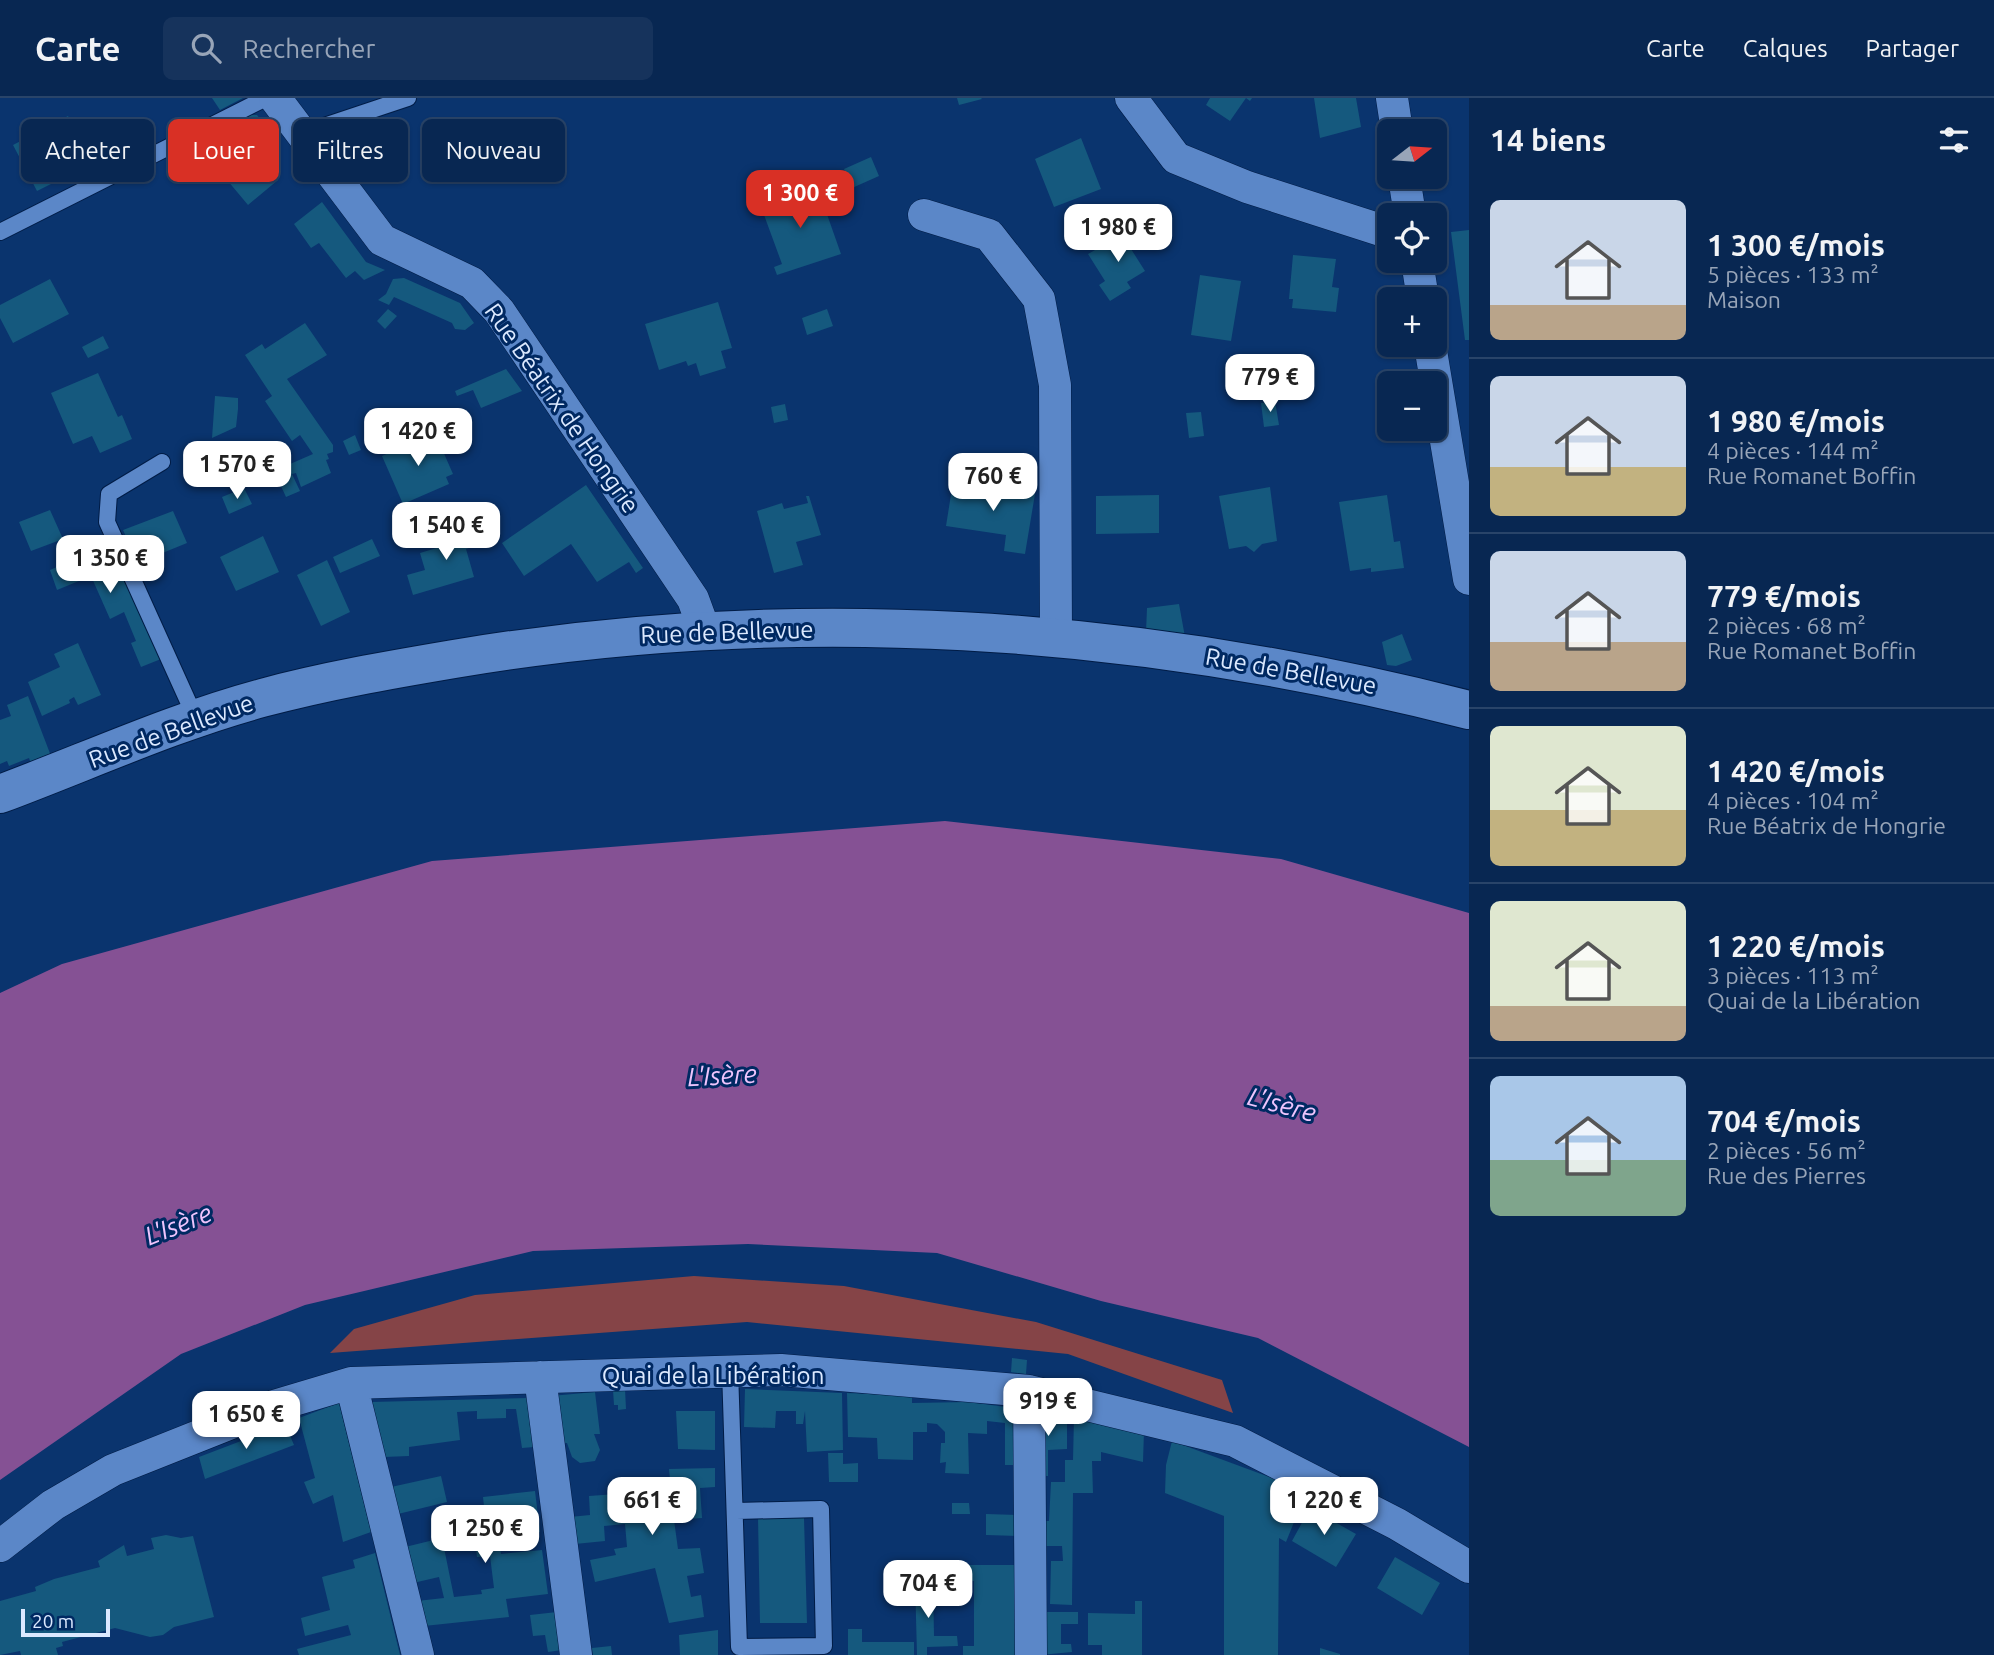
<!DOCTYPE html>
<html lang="fr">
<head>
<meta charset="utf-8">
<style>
	body { margin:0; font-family:Ubuntu,sans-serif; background:#16335c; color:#f1f3f6; height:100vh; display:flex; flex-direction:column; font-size:26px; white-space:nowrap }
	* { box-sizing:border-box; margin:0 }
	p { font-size:23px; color:#98a5b8 }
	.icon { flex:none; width:38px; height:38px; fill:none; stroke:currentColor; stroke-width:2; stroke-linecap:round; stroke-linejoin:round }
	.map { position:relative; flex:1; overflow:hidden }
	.side { display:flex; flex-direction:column; background:#082752; width:525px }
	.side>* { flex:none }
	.top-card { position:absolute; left:21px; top:21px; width:665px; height:63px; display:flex; gap:14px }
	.needle { width:46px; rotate:73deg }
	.tools { position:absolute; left:1377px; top:21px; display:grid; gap:14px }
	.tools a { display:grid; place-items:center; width:70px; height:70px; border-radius:10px; background:#082752; box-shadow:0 2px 5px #0004,0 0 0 2px #294469; font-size:35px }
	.scale { position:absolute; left:21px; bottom:18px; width:89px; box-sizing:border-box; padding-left:7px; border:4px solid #dbe9ff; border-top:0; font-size:19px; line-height:24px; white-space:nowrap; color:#dbe9ff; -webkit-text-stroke:5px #002962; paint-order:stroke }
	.price { position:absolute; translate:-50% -60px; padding:0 16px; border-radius:14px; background:#fff; color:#222; font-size:23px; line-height:46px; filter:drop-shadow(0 2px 4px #0008) }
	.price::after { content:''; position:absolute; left:50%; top:42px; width:21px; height:16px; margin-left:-10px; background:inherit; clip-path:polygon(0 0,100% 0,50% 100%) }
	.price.selected { background:#d93025; color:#fff }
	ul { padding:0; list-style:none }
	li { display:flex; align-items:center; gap:21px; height:175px; padding:0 21px }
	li+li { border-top:2px solid #294469 }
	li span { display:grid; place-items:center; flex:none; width:196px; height:140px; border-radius:10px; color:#555 }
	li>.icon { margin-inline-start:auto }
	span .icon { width:84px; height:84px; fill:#fffc; stroke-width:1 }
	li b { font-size:30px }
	h2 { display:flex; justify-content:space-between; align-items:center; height:84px; padding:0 21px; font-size:30px }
	.tag { padding:0 24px; border-radius:10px; background:#082752; box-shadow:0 2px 5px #0004,0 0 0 2px #294469; font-size:24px; line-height:63px }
	.tag.selected { background:#d93025; color:#fff }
	header { display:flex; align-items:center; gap:42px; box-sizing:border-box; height:98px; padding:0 35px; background:#082752; border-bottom:2px solid #294469 }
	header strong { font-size:33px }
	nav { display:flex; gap:38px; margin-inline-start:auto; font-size:24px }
	.search { width:490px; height:63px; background:#16335c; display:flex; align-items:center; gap:18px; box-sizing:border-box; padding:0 24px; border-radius:10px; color:#98a5b8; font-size:26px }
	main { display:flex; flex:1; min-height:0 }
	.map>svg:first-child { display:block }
	.green { fill:#854447 }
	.water { fill:#855194 }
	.building { fill:#15597e }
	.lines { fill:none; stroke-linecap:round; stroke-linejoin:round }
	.service-casing { stroke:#001c46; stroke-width:18 }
	.minor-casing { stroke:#001c46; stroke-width:33 }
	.tertiary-casing { stroke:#001c46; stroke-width:40 }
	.service { stroke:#5b87c8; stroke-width:16 }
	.minor { stroke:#5b87c8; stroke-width:32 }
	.tertiary { stroke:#5b87c8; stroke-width:38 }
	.labels { text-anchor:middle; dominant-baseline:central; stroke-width:6; stroke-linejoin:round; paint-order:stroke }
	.street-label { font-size:24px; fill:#dbe9ff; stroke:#002962 }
	.water-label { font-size:26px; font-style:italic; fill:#efc5fd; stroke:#002962 }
</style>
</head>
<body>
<header>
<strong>Carte</strong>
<div class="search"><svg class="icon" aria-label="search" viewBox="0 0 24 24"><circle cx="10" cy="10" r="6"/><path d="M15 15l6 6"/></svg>Rechercher</div>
<nav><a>Carte</a><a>Calques</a><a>Partager</a></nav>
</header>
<main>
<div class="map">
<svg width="1469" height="1557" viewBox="0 0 1469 1557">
	<rect width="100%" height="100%" fill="#0a346e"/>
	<path class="green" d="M694,1178l150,10 192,36 186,58 11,33 -165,-59 -321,-32 -417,31 24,-24 121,-34z"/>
	<path class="water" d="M945,723l336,38 188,54v534l-211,-109 -157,-37 -164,-48 -189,-9 -215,7 -228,54 -124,49 -181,126v-487l62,-29 370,-103z"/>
	<path class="building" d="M212,0h31l-23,12z
		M957,0h24l1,1 -23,6z
		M1210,0h42l-2,3 -4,-3 -16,23 -24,-16z
		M1314,0h42l5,29 -41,11z
		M251,17h6l7,9 -16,13 -12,-14z
		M68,18l23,48 -54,27 -24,-46z
		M241,39l37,43 -30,25 -36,-43z
		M1081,40l20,51 -47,18 -19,-48z
		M871,59l8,19 -27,12 -8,-19z
		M817,88l24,68 -64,21 -3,-8 8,-3 -22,-60z
		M322,104l44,60 19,8 -21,10 -9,-9 -9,7 -27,-35 -8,5 -17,-24z
		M1134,130l9,14 -12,7 14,22 -18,11 4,6 -21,13 -11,-16 6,-4 -17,-27z
		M1469,132v110h-4l-14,-108z
		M1293,157l43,4 -4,28 7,1 -3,24 -44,-4 1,-9h-4z
		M1200,177l41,6 -10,60 -40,-6z
		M404,180l56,25 14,20 -9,7 -10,-1 -3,-6 -58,-26 -5,8 -11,-5 8,-6 7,-15z
		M50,181l19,35 -56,29 -13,-25v-13z
		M718,204l14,46 -11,3 5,17 -26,8 -4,-13 -8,3 -2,-5 -27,9 -14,-46z
		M388,211l9,7 -12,13 -8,-8z
		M827,211l6,17 -26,9 -5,-17z
		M305,225l22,32 -40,24 46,66v7l-6,2 2,5 -3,1 5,13 -30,14 -5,-14 -4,1 8,17 -14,6 -12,-26 39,-17 -13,-19 -8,6 -27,-40 7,-5 -27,-41 17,-11 3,5z
		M103,238l6,12 -21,10 -6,-11z
		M506,271l16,22 -41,17 -8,-18 -16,6 -2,-5z
		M98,275l20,44 4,-2 10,24 -32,14 -8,-17 -19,8 -22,-51z
		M215,298l23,2v11l-2,18 -24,11z
		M1275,303l4,24 -15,2 -3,-24z
		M785,306l3,16 -14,3 -3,-16z
		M1201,314l3,24 -15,2 -3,-25z
		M435,335l18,41 -7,3 3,7 -46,20 -21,-48z
		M355,337l6,15 -12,5 -6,-14z
		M953,384l82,12 -10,60 -21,-3 2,-16 -60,-9z
		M586,387l57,83 -7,5 -7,-11 -32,20 -26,-38 -47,32 -22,-33z
		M1270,389l7,54 -15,3 -8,8 -8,-6 -17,3 -10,-53z
		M244,390l8,16 -23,10 -7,-17z
		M1159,397v38l-63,1v-38z
		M1387,397l7,47 6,-1 4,27 -33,4v-4l-21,3 -11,-69z
		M806,398h3l12,39 -25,7 7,23 -29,8 -17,-62 25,-8 2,6 24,-6z
		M50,412l13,29 -32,12 -12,-29z
		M173,413l14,32 -49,20 -15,-33z
		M470,417l8,30 -12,4 8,28 -61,18 -6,-20 18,-5 -5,-17 43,-13 -6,-19z
		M263,438l16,36 -43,19 -16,-34z
		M372,441l8,17 -40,17 -7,-16z
		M110,446l51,115 -20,8 -10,-24 5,-2 -12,-29 -14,7 -19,-43 -34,14 -7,-20z
		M327,462l23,52 -29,14 -24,-51z
		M1179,506l6,33 -39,-5 1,-24z
		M1402,536l10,26 -16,6 -9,-1 -5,-23z
		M78,545l23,52 -23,10 -4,-8 -5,3 1,3 -28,13 -14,-34 32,-15 -6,-13z
		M28,598l23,60 -20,8 -2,-6 -20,8 -2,-5 -7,3v-44l11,-4 -4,-11z
		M1012,1260l15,2 -1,14 -15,-2z
		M625,1291l1,20 -8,1v-5h-4l-1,-15z
		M745,1291l97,4 1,57 -36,2 -2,-41 -2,13h-7v-13h-20l-1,17 -31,-1z
		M595,1294l5,42h-6l6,16 -5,11 -15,2 -8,-6 -5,-14 -10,1 -6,-48z
		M847,1295l65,3v7l56,-1 38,5 -1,7h16l1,51h-17v-42l-18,-2v13l-19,-1 1,41 -24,-1 1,-11 -6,1 1,-20h4v-11l-8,-8 -10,-1v9h-14v28l-35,-1 -1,-21 -29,-1z
		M528,1300l6,49 -12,1 -6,-39h-10v9l-29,1v-8l-20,1 3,28 -51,7v9l-25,1 -13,-55z
		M339,1305l32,129 -28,10 -10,-47 -20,9 -9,-22 11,-4 -16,-60z
		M1034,1312l33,6v33l-19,1v26h-12z
		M676,1313h39v39l-37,-1z
		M1074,1319l70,14 -1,31 -42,-10v9h-9l1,32h-20l-1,112 -22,-1 1,-43h12l-1,-15h-25v-25h12l2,-39h14v-22h8z
		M285,1326l9,21 -89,34 -6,-22z
		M1172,1343l108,40 25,14 -19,47 -7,-4 -1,117h-54v-139l-59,-23 1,-28z
		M828,1355h15v11l15,-1v19h-29z
		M715,1370v19l-15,1 2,30 -28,2 4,29 22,-1 4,25 -17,3 4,21 10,-2 3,22 -35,6 -14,-55 -60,14 -5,-22 26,-5 -2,-6 13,-2 -2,-23 -21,2 1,15 -30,3 -5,-27 20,-2 -1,-19 82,-6 -2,-21z
		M441,1378l6,26 -49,12 -7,-27z
		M535,1393l5,41 -41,5 2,17 41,-4 6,44 -42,5 3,18 -85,9 -7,-25 27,-3 -5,-21 -26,6 -8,-36 37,-9 12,59 28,-3 -1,-4 13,-2 -4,-32 -13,1 -4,-30 13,-2 -3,-28z
		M952,1405h17l1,11h-18z
		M1310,1410l46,26 -20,33 -44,-26z
		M986,1416l32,1 1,21 -33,-1z
		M758,1419l46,1 3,105h-47z
		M166,1437l15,3 12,-2 21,81 -40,10 -11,8 -13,2 -35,-9 -53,14 1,4 -7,2 2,7h-37l-1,-4 -20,4v-54l36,-10 -1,-4 19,-8 46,-12 -2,-6 26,-16 3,11 27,-7 -3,-11z
		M375,1455l25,102h-101l-2,-6 54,-14 -3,-10 -43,11 -4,-18 29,-8 -8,-33 33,-9 -2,-8z
		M1395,1459l45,26 -18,32 -45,-27z
		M956,1467h63l-1,90h-55v-9h11v-65l-18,-1z
		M915,1482h18l1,56h23l1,10 -31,1v8h-10z
		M1135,1503h7v54h-40v-10h-14v-32l47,1z
		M557,1514l5,38 -14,2 -3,-17 -12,1 -3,-21z
		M1039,1514h39v12h-17v20h10l1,8 -32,3z
		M848,1531h14v13h52v13h-66z
		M718,1532v25h-38l-1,-20z
		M611,1548l1,9h-19l-1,-7z
		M1320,1550l20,6v1h-20z"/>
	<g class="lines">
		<g class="service-casing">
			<path id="service" d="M303,35l105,-35
				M0,134l266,-134
				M162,364l-53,32 -2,28 89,197
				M730,1272l9,277 85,-1 -3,-137 -84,2"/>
		</g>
		<g class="minor-casing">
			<path id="minor" d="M275,0l107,142 90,43 27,28 194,288 11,30
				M1131,0l45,60 71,29 143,46
				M1392,0l5,33
				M1404,79l6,38
				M924,117l65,20 50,64 16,86 1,251
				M1417,163l6,38
				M1430,247l39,234
				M540,1279l36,278
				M351,1285l67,272
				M1029,1293l2,264
				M0,1448l53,-41 60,-35 161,-64 77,-23 430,-13 248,21 206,50 162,83 72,43"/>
		</g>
		<g class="tertiary-casing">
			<path id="tertiary" d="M0,696c86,-32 173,-72 262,-96 63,-17 127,-28 192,-39 339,-57 682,-34 1015,51"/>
		</g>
		<use href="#service" class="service"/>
		<use href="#minor" class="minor"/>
		<use href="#tertiary" class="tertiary"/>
	</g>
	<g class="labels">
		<g class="street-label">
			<text transform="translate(562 310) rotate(55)">Rue Béatrix de Hongrie</text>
			<text transform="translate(727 534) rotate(-2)">Rue de Bellevue</text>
			<text transform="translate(1291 573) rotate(10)">Rue de Bellevue</text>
			<text transform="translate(171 633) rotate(-20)">Rue de Bellevue</text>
			<text x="713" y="1277">Quai de la Libération</text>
		</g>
		<g class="water-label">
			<text transform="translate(722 977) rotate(-3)">L'Isère</text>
			<text transform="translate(1282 1006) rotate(15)">L'Isère</text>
			<text transform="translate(178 1126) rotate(-22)">L'Isère</text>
		</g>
	</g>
</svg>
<div class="tools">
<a><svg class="needle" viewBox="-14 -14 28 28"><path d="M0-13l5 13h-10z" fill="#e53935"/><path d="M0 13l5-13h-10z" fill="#98a5b8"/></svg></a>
<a><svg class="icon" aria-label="locate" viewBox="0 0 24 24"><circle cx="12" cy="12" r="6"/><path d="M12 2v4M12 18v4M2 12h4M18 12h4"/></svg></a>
<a>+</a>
<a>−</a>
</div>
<div class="scale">20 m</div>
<b class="price selected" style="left:800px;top:132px">1 300 €</b>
<b class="price" style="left:1118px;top:166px">1 980 €</b>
<b class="price" style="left:1270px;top:316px">779 €</b>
<b class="price" style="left:418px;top:370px">1 420 €</b>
<b class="price" style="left:237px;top:403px">1 570 €</b>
<b class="price" style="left:993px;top:415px">760 €</b>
<b class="price" style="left:446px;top:464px">1 540 €</b>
<b class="price" style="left:110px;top:497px">1 350 €</b>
<b class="price" style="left:1048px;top:1340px">919 €</b>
<b class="price" style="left:246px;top:1353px">1 650 €</b>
<b class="price" style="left:652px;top:1439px">661 €</b>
<b class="price" style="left:1324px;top:1439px">1 220 €</b>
<b class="price" style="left:485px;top:1467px">1 250 €</b>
<b class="price" style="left:928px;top:1522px">704 €</b>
<div class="top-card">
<a class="tag">Acheter</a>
<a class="tag selected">Louer</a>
<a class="tag">Filtres</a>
<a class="tag">Nouveau</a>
</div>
</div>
<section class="side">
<h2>14 biens<svg class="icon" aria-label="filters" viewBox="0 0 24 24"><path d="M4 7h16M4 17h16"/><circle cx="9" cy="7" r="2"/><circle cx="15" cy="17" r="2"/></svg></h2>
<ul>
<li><span style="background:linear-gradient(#c9d6e8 75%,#b9a48a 0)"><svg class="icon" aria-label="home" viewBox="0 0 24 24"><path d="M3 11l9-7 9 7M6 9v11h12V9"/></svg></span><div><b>1 300 €/mois</b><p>5 pièces · 133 m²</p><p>Maison</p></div></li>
<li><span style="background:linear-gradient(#c9d6e8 65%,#c2b280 0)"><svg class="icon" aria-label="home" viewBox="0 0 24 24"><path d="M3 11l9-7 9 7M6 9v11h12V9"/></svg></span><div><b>1 980 €/mois</b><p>4 pièces · 144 m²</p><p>Rue Romanet Boffin</p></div></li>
<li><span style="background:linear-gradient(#c9d6e8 65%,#b9a48a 0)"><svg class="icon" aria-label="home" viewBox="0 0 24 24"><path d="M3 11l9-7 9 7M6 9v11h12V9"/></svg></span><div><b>779 €/mois</b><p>2 pièces · 68 m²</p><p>Rue Romanet Boffin</p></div></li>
<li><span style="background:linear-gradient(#dfe7d0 60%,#c2b280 0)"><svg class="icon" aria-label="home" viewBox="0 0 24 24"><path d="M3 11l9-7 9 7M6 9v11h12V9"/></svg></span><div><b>1 420 €/mois</b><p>4 pièces · 104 m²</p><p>Rue Béatrix de Hongrie</p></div></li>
<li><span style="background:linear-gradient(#dfe7d0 75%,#b9a48a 0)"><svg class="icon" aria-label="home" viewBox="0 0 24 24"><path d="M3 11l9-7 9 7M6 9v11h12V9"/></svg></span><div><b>1 220 €/mois</b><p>3 pièces · 113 m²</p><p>Quai de la Libération</p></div></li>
<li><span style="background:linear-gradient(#a9c7e8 60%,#7fa58c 0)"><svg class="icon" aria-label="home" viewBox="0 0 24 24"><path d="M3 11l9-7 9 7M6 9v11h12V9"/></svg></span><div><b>704 €/mois</b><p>2 pièces · 56 m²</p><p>Rue des Pierres</p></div></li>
</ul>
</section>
</main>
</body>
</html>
